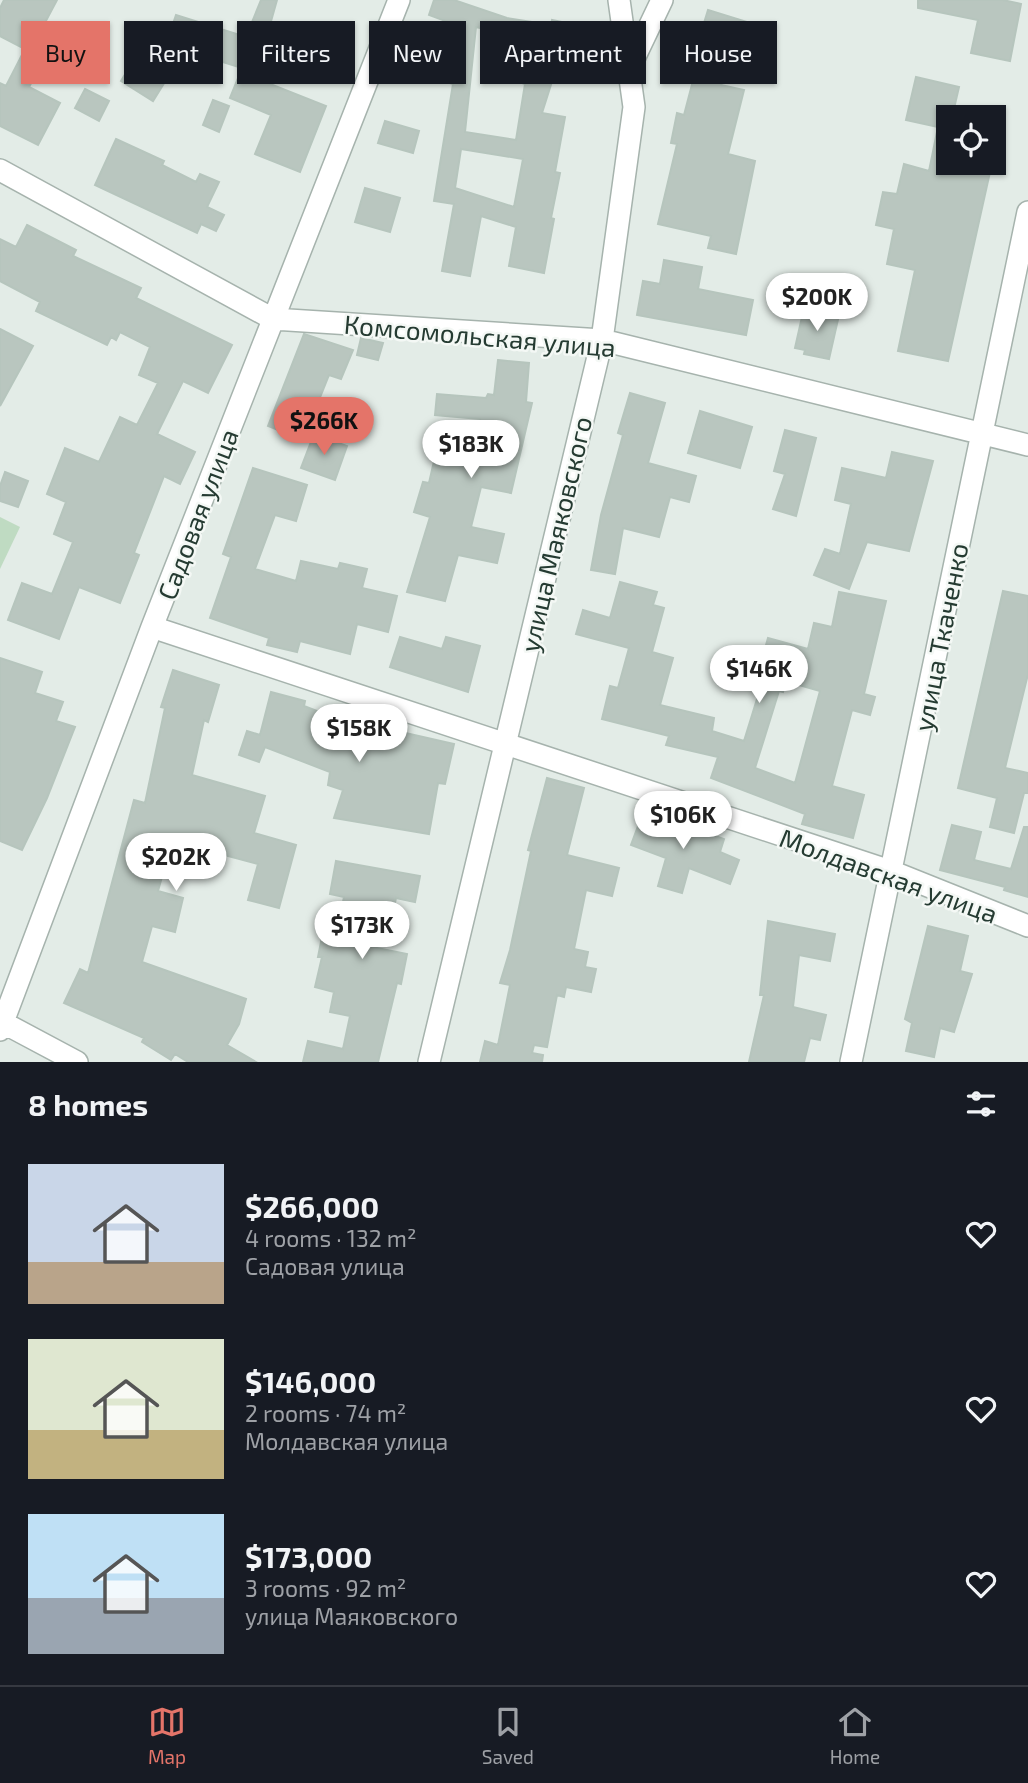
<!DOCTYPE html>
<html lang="en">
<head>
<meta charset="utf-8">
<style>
	body { margin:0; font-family:"Exo 2",sans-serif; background:#20242c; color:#f1f3f6; height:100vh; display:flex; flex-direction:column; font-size:26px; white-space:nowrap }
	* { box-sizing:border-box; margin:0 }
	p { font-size:23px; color:#9ea1a6 }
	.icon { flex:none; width:38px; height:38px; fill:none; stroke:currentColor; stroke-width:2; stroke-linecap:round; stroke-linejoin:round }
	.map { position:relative; height:1062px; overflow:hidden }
	.drawer { display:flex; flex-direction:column; background:#171b24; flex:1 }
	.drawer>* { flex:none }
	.hud { position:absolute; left:21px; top:21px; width:987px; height:63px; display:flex; gap:14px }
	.tools { position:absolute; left:936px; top:105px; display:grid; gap:14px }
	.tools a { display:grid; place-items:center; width:70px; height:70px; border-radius:0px; background:#171b24; box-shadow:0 2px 5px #0004; font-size:35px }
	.price { position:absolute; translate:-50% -60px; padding:0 16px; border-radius:24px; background:#fff; color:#222; font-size:23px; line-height:46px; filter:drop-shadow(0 2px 4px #0008) }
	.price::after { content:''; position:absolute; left:50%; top:42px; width:21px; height:16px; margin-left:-10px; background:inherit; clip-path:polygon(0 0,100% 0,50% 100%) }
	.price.active { background:#e47469; color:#111 }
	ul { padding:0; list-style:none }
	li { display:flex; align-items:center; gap:21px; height:175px; padding:0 28px }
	li span { display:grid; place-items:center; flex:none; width:196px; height:140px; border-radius:0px; color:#555 }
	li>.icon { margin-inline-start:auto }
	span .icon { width:84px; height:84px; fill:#fffc; stroke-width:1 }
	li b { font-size:30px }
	h2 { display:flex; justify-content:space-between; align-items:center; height:84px; padding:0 28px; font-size:30px }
	.chip { padding:0 24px; border-radius:0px; background:#171b24; box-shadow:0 2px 5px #0004; font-size:24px; line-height:63px }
	.chip.active { background:#e47469; color:#111 }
	.tabs { display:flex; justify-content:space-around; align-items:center; height:98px; border-top:2px solid #363941; background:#171b24; font-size:19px; color:#9ea1a6 }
	.tabs a { display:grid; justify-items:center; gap:4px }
	.tabs .active { color:#e47469 }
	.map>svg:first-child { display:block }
	.green { fill:#bfdbc2 }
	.building { fill:#b9c6bf; stroke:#b6c5bd; stroke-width:2; fill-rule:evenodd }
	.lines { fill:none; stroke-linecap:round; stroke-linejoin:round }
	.minor-casing { stroke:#a6b3ad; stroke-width:24 }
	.minor { stroke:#fff; stroke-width:21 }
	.labels { text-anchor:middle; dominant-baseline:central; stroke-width:5; stroke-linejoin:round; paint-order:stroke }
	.street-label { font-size:26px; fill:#253b32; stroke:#f4f8f5 }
</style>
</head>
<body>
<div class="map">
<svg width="1028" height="1062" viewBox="0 0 1028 1062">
	<rect width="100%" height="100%" fill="#e3ece7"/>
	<path class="green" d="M0,517l20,10 -20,42z"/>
	<path class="building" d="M4,0h53l-17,32 15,8 -26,47 31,16 -22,42 -38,-19v-43l6,3 19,-37 -25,-13v-28z
		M261,0h16l-22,78 71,28 -26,66 -45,-18 16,-39 -41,-17 12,-30 -76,-24 10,-29 70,22z
		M434,0h20l53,18 44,7 1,-5 24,5 -7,30 -8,-2 -19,60 23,4 -10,55 5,1 -9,45 3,1 -10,54 -35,-7 7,-39 -35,-11 -11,60 -28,-5 12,-67 -20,-3 19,-117 -50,-16 6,-21 31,10 11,-34 -22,-8zM476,27l37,9 -2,7 8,1 -11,34 17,6 -9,56 -51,-8zM461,149l62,10 -9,48 -59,-19z
		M918,0h85l18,4 -11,57 -39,-8 7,-33 -60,-12z
		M708,10l68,21 -9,29 -35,-10 -11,35 23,5 -16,64 27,7 -19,93 -28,-6 3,-12 -53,-12 19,-80 -6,-1 6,-30 7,2 11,-42 -6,-1z
		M134,60l32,20 -13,21 -32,-20z
		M916,77l43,10 -7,30h-4v46h44l-44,198 -50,-10 17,-81 -28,-6 7,-35 -18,-4 7,-33 14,2 7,-30 25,7 9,-44 -32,-7z
		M85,89l24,12 -10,20 -24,-13z
		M213,100l16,6 -10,26 -16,-7z
		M385,121l34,10 -6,22 -35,-10z
		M116,139l48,22 -2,4 34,17 4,-8 19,8 -12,25 17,8 -8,16 -15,-7 -4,9 -102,-48z
		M365,188l35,10 -10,34 -35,-10z
		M27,225l49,25 -3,6 68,32 -5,10 96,47 -24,48 -25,-12 -26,53 38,18 -15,32 -16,-8 -30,77 5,2 -19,48 -41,-16 -20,52 -51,-19 14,-37 30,11 21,-52 -19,-8 12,-32 -19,-8 18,-46 34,14 21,-45 17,8 21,-42 -19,-8 11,-28 -30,-15 -4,8 -5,-3 -4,8 -71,-34 4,-9 -40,-21v-42l16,8z
		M664,260l38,7 -4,22 55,11 -7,35 -109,-20 6,-34 17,3z
		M804,308l35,7 -10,44 -25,-5 1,-4 -10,-2z
		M0,329l33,17 -33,60z
		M304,334l49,16 -12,29 -12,-4 -26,65 -35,-14z
		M361,338l22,5 -5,17 -21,-5z
		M498,360l31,3 -3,39 6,1 -21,90 -30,-6 -10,40 33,7 -7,29 -39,-8 -13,46 -38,-9 23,-75 -16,-5 9,-30 6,1 5,-22 5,2 1,-8 31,8 9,-44 -45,-4 2,-21 49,4 2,-4 6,1z
		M630,393l35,10 -17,60 48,13 -7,26 -19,-5 -11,40 -36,-9 -8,46 -24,-4 10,-55 22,-80 -5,-2z
		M700,411l52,16 -12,41 -52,-15z
		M785,430l31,8 -20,78 -23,-7 12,-35 -11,-3z
		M314,434l33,12 -12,34 -34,-12z
		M892,452l41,9 -24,90 -42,-9 -18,47 -35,-14 11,-26 15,5 11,-50 -16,-4 7,-32 44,10z
		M253,468l54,17 -11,36 -21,-6 -20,54 41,12 5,-20 37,8 2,-6 27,6 -5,19 35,8 -9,36 -31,-8 -7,30 -50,-13 -3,11 -30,-7 2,-7 -59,-20 21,-61 -8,-3z
		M5,472l23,9 -10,26 -18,-6v-15z
		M620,582l37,10 -4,13 11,3 -12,44 21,6 -13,47 54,13 -2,13 32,10 17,-55 -6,-2 13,-46 40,11 6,-26 18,4 7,-35 47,9 -22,93 11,3 -5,18 -18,-5 -20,76 32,9 -11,43 -51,-14 3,-10 -94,-36 7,-21 -52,-12 3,-9 -67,-17 8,-33 8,2 11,-40 -53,-14 7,-24 27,8zM785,681l35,10 -25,92 -40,-15 24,-77 4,1z
		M1003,591l25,5v78l-23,94 23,5v20h-4l-10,40 -24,-6 7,-29 -39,-10z
		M400,637l42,12 4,-12 34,9 -12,46 -78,-25z
		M0,658l42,14 -7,21 28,9 -7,19 19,6 -28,71 -25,52 -22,-9z
		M173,670l46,15 -11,37 -4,-2 -12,55 73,21 -11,37 42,12 -17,63 -31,-8 10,-36 -86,-23 -14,50 25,7 -8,34 -23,-6 -10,36 104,37 -7,25 -12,21 29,17h-68l-13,-8 -4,6 -29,-18 2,-4 -80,-35 16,-34 8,4 46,-173 11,3 20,-95 -4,-1z
		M271,692l34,9 -1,5 39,15 -2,4 58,16 2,-9 53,12 -9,40 -7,-1 -9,51 -95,-16 9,-28 -15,-5 2,-13 -65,-25 -6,15 -20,-7 8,-24 13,4z
		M547,778l37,10 -17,67 52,13 -7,28 -26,-6 -12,59 14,3 -3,15 11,2 -5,23 -25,-5 -2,10 -7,-2 -10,52 -13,-2 -2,8 11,2 -1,7h-62l5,-21 13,4 12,-60 -10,-2 10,-33 21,-99 -3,-1z
		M644,810l80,29 -4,13 19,8 -9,24 -41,-16 -7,25 -24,-7 8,-28 -35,-13z
		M952,825l29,7 -7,28 37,9 13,-42h4v70l-24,-7 1,-3 -65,-17z
		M336,861l84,15 -5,26 -19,-4 -4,19 -14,-3 -6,33 35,7 -6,30 -4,-1 -19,79h-75l5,-21 35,8 7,-33 -20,-4 4,-20 -19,-5 7,-30h-4l4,-20 13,3 9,-43 -14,-3z
		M768,921l67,13 -5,27 -31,-6 -6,52 33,8 -6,25 -10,-2 -6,24h-55l15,-67h-4z
		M928,926l40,10 -8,35 12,3 -18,58 -14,-4 -6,29 -28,-6 6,-28 -7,-4z"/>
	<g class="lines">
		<g class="minor-casing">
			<path id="minor" d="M629,69l33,-69
				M0,170l273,149 329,21 426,105
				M152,627l741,245 135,54
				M0,1021l77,41
				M0,1030l152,-403 247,-627
				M429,1062l173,-722 32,-233 -15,-107
				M851,1062l177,-850"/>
		</g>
		<use href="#minor" class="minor"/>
	</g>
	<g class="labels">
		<g class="street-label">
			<text transform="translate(480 335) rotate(5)">Комсомольская улица</text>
			<text transform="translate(197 514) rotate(-69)">Садовая улица</text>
			<text transform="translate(555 534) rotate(-77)">улица Маяковского</text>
			<text transform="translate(940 637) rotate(-79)">улица Ткаченко</text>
			<text transform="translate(889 875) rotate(20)">Молдавская улица</text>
		</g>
	</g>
</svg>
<div class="tools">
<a><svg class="icon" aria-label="locate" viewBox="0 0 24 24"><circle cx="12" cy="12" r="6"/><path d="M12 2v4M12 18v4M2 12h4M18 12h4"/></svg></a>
</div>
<b class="price" style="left:817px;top:333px">$200K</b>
<b class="price active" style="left:324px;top:457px">$266K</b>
<b class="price" style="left:471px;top:480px">$183K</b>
<b class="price" style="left:759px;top:705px">$146K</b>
<b class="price" style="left:359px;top:764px">$158K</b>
<b class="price" style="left:683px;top:851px">$106K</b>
<b class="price" style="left:176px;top:893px">$202K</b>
<b class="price" style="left:362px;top:961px">$173K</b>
<div class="hud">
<a class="chip active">Buy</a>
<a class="chip">Rent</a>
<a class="chip">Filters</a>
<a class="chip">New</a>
<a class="chip">Apartment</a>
<a class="chip">House</a>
</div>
</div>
<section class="drawer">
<h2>8 homes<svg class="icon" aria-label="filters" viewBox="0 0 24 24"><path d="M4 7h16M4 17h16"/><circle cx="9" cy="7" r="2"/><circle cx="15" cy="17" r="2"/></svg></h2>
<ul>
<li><span style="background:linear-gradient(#c9d6e8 70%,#b9a48a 0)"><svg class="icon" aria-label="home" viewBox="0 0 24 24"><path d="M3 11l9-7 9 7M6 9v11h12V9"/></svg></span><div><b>$266,000</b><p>4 rooms · 132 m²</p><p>Садовая улица</p></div><svg class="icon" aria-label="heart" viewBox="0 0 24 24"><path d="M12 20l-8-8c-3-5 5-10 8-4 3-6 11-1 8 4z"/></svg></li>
<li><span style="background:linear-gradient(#dfe7d0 65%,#c2b280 0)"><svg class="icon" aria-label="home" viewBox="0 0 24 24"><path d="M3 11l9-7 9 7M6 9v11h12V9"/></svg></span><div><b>$146,000</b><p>2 rooms · 74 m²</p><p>Молдавская улица</p></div><svg class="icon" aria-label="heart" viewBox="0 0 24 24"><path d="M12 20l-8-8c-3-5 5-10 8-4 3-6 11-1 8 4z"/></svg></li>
<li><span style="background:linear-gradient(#bfe0f5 60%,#9aa5b1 0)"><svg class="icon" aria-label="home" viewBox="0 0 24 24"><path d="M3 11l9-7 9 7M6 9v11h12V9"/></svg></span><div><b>$173,000</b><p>3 rooms · 92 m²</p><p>улица Маяковского</p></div><svg class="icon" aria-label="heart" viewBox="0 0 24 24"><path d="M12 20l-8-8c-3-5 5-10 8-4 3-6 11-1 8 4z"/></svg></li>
</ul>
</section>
<nav class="tabs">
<a class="active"><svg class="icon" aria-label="map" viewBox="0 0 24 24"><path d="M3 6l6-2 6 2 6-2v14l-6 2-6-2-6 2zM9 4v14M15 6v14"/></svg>Map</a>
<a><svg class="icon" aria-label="saved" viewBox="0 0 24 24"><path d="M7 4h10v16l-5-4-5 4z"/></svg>Saved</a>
<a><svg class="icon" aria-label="home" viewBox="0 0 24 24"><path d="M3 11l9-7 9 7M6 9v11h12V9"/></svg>Home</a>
</nav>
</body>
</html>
